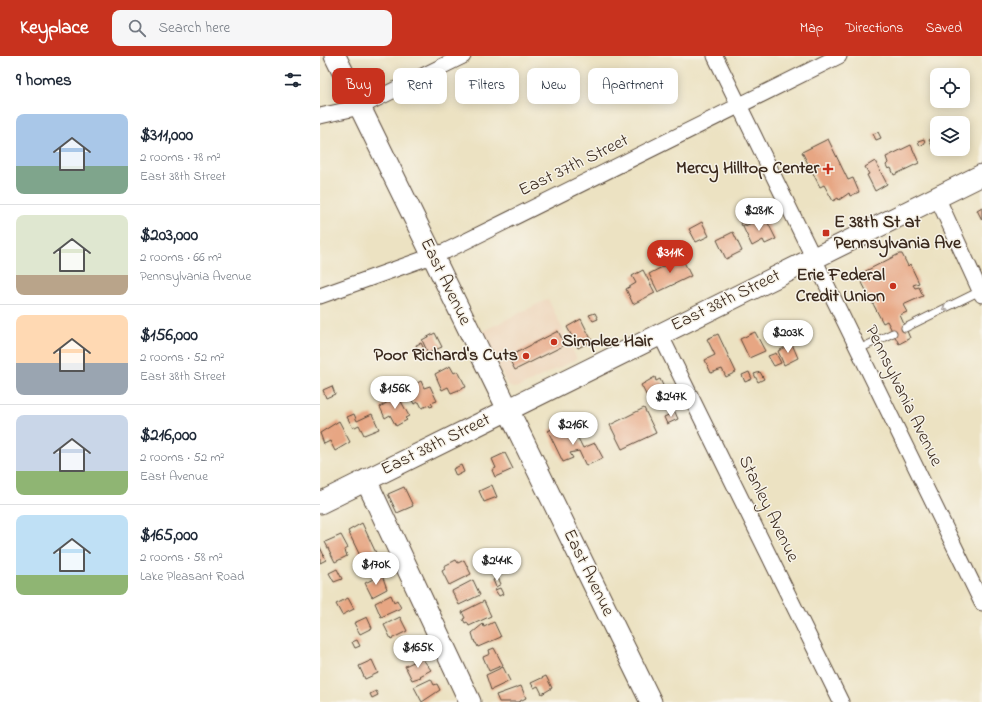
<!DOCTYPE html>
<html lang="en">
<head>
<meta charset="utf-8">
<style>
	body { margin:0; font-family:"Indie Flower",sans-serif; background:#f6f6f7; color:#1f2937; height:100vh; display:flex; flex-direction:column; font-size:15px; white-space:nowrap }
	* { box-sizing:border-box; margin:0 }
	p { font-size:13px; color:#747a83 }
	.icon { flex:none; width:22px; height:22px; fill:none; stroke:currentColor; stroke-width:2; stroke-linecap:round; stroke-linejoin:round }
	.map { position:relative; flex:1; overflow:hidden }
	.details { display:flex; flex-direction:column; background:#fff; width:320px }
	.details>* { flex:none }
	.hud { position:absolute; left:12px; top:12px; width:380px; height:36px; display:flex; gap:8px }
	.fabs { position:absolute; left:610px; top:12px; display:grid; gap:8px }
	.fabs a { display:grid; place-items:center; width:40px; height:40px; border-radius:8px; background:#fff; box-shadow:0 2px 10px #0003; font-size:20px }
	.price { position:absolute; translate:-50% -34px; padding:0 9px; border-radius:14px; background:#fff; color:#222; font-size:13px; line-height:26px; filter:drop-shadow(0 1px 2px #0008) }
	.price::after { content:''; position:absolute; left:50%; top:24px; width:12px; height:9px; margin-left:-6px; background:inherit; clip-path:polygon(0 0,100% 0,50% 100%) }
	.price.on { background:#c8321e; color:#fff }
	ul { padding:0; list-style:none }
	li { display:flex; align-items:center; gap:12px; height:100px; padding:0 16px }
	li+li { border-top:1px solid #e0e1e3 }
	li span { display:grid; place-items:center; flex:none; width:112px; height:80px; border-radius:8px; color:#555 }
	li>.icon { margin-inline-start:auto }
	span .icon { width:48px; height:48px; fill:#fffc; stroke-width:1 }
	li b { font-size:17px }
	h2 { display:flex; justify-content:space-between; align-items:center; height:48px; padding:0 16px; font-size:17px }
	.pill { padding:0 14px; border-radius:8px; background:#fff; box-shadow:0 2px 10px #0003; font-size:14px; line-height:36px }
	.pill.on { background:#c8321e; color:#fff }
	header { display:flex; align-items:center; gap:24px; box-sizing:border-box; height:56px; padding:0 20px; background:#c8321e; color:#fff }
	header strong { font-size:19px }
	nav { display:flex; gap:22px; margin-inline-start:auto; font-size:14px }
	.search { width:280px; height:36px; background:#f6f6f7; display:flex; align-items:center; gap:10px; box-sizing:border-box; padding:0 14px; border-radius:8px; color:#747a83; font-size:15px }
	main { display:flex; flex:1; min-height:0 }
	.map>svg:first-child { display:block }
	.built { fill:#eed6bb }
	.building { fill:#e7a683 }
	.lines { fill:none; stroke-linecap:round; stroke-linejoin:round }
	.lane-casing { stroke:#564637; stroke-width:9 }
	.street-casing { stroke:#564637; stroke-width:17 }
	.secondary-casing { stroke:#564637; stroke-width:23 }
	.lane { stroke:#fff; stroke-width:7 }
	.street { stroke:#fff; stroke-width:15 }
	.secondary { stroke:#fff; stroke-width:21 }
	.oneway { stroke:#a79f9a }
	.poi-dot { fill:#c8321e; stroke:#f7f3e8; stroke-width:1.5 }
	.labels { text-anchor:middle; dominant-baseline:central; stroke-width:3; stroke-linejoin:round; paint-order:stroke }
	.street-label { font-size:18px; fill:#3b2a1e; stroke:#f7f3e8 }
	.poi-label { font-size:18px; font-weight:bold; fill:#3b2a1e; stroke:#f7f3e8; text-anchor:end }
</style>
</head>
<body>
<header>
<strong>Keyplace</strong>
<div class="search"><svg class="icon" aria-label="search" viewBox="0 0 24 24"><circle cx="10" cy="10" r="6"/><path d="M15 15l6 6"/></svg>Search here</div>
<nav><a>Map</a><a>Directions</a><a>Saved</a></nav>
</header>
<main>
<section class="details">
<h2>9 homes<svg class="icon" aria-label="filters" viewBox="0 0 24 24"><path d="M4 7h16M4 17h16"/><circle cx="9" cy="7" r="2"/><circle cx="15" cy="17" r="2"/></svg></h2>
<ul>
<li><span style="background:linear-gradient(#a9c7e8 65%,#7fa58c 0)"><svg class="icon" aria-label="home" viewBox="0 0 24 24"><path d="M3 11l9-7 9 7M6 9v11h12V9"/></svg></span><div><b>$311,000</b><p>2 rooms · 78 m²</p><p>East 38th Street</p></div></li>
<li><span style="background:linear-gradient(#dfe7d0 75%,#b9a48a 0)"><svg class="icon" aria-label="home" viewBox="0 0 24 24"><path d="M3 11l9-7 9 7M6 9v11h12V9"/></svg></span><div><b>$203,000</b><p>2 rooms · 66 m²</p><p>Pennsylvania Avenue</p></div></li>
<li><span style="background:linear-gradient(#ffd9b3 60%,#9aa5b1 0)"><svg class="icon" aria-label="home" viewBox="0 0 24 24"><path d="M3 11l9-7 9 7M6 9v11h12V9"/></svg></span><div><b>$156,000</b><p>2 rooms · 52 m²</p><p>East 38th Street</p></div></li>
<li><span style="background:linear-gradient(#c9d6e8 70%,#8fb573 0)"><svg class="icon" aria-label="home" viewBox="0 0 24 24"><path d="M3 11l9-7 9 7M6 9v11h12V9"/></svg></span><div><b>$216,000</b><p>2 rooms · 52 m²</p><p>East Avenue</p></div></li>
<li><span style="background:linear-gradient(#bfe0f5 75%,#8fb573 0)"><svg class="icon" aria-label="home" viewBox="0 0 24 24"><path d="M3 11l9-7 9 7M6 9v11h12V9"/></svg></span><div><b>$165,000</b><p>2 rooms · 58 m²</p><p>Lake Pleasant Road</p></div></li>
</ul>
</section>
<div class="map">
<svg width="662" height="646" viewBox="0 0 662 646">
	<rect width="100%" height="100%" fill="#f7f3e8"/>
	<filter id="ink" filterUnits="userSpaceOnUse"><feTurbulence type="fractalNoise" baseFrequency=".025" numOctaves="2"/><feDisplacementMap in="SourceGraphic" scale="8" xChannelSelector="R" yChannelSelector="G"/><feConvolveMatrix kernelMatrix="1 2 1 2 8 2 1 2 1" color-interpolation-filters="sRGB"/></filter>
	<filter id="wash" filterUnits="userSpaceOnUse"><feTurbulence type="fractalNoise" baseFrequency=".012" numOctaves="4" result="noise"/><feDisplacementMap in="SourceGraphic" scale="16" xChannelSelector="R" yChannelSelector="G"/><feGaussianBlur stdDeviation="0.9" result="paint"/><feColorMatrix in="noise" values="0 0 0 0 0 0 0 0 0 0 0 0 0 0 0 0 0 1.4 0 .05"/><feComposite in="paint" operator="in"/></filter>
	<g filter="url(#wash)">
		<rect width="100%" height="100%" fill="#ece2c2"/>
		<path class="built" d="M228,243l29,60 -58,28 -7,1 -5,-4 -26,-52z"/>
		<g id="blocks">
			<path class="building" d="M558,76l3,6 -5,2 -3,-6z
				M617,80v13h8l-9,4 -7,-13z
				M508,83l20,41 5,-2 6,14 -9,4 -1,-3 -10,7 -1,-2 -5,3 -9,-16 -4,2 -18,-35z
				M604,83l1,4 -5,3 -2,-5z
				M591,89l8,18 -25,12 -3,-7 -3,1 -2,-4 2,-2 -2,-6z
				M555,105l12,23 -12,7 -8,-16 2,-1 -4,-7z
				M662,151v13l-5,-10z
				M429,152l6,11 -13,7 -6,-12z
				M440,163l1,3 5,-3 10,20 -11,5 -2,-4 -11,6 -9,-19z
				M382,166l7,14 -13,6 -7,-13z
				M413,176l9,19 -16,8 -9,-19z
				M579,198h3l6,12 2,-2 9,19 -6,2 2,3 4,-1 4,9 -20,9 4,7 -7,3 10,23 -11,6 -12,-23 -4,2 -25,-48z
				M351,200l3,6 8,-4 9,18 -33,16 -9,-18 15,-8 -3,-5z
				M323,214l12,23 -22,11 -7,-15 10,-6 -4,-7z
				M275,257l3,6 -5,2 -4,-6z
				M261,263l11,22 -14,7 -11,-21z
				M238,275l7,14 -50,25 -7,-13z
				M435,276l10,19 -16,7 -9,-19z
				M115,277l7,14 -14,6 -6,-13z
				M398,278l18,38 -10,5 -4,-8 -11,4 -6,-13 10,-5 -8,-16z
				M101,287l3,6 -5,2 -3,-6z
				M472,288l6,14 -14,7 -6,-14z
				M456,297l5,10 -7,3 -6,-10z
				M130,310l4,7 4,-2 8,16 -15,6 -3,-6 -6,3 -7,-16z
				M429,316l3,7 -7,3 -3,-7z
				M440,316l4,7 -6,3 -4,-8z
				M335,321l1,4 4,-2 6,13 -9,4 2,4 -8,4 -10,-19z
				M101,325l3,7 6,-2 7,15 -6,2 2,3 -3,1 -1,-2 -7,3 -3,-6 -5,2 -8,-15z
				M12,330l3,8 -9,4 -3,-8z
				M76,336l13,24 -4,2 2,2 -11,6 -6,-11 -5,3 -5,-11 11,-7 -2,-4z
				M324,352l12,25 -34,16 -12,-24z
				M355,356l3,7 -11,5 -3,-7z
				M34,358l3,7 15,-7 7,15 -15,6 -5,-10 -6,3 -6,-11z
				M19,365l11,21 -15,9 -5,-10 -6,3 -4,-11z
				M243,367l8,14 5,-3 7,14 12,-5 8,15 -17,8 -7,-15 -9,2 3,5 -10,4 -15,-31z
				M185,397l8,16 -18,8 -3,-7 4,-2 -4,-9z
				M141,409l3,7 -8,4 -3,-7z
				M172,429l5,12 -13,5 -5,-11z
				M84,431l9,19 -16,7 -9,-19z
				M42,467l14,30 -10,5 3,6 -4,2 -17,-35z
				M21,479l7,13 -3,2 2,6 -12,6 -10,-20z
				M0,491l6,13 -6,3z
				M168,502l3,5 -6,2 -3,-5z
				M136,504l2,3 6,-3 7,14 -22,11 -7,-14 3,-2 -1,-3z
				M17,513l5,10 -8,3 -5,-9z
				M62,519l5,14 -15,8 -7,-14z
				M178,522l3,6 -5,3 -3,-7z
				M153,524l7,15 -21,10 -7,-14z
				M180,532l3,6 -4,2 -4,-6z
				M71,539l3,7 3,-2 4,8 -20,9 -6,-14z
				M28,542l6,11 -12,6 -6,-11z
				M164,545l7,15 -22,10 -2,-4 -2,1 -2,-4 2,-1 -3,-6z
				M47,561l5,11 -12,6 -6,-11z
				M80,561l7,14 -16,8 -7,-14z
				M174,566l7,15 -23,10 -2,-4h-1l-3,-10 11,-9 1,3z
				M92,581l9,13 -19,9 -7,-13z
				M37,584l3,6 -5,2 -3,-6z
				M174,592l9,17 -14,6 -6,-14 7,-3 -1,-4z
				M102,602l9,12 -11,6 1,1 -9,3 -7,-14z
				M52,604l6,13 -13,6 -6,-13z
				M183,611l7,14 -19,9 -5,-15z
				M226,620l6,12 -10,6 -4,-8 -4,2 -3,-5z
				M111,623l3,6 3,-1 3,6 -18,12 -8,-15z
				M201,630l5,12 -6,3v1h-21l-3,-7z
				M56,635l2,4 -6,3 -2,-4z"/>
		</g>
	</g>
	<g filter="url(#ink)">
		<use href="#blocks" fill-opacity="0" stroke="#564637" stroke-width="1"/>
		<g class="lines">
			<g class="lane-casing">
				<path id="lane" d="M585,272l75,-37
					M539,293l34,-16"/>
			</g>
			<g class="street-casing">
				<path id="street" d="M395,0l267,547
					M0,60l40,-9 103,-51
					M617,141l45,98
					M0,240l126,-45 393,-195
					M340,278l181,368"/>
			</g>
			<g class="secondary-casing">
				<path id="secondary" d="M15,0l316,646
					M46,424l104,222
					M0,447l662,-328"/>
			</g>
			<use href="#lane" class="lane"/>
			<use href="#street" class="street"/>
			<use href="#secondary" class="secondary"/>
		</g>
		<defs><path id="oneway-chevron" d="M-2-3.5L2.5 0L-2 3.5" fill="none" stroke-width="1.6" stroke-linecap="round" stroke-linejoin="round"/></defs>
		<use class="oneway" href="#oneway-chevron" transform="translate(625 252) rotate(154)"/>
	</g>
	<g class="poi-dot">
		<path d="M506 107h4v4h4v4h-4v4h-4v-4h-4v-4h4z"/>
		<rect x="502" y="173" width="8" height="8" rx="2"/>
		<circle cx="573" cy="230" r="4"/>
		<circle cx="234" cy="286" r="4"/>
		<circle cx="206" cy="300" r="4"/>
	</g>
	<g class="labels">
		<g class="street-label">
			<text transform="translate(254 110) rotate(-26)">East 37th Street</text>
			<text transform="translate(125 226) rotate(64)">East Avenue</text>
			<text transform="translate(406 245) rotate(-26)">East 38th Street</text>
			<text transform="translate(583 340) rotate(64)">Pennsylvania Avenue</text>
			<text transform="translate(116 389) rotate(-26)">East 38th Street</text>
			<text transform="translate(448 453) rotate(64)">Stanley Avenue</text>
			<text transform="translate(268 517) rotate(64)">East Avenue</text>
		</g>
		<g class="poi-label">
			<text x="499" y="113">Mercy Hilltop Center</text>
			<text x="514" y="167" text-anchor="start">E 38th St at<tspan x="514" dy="21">Pennsylvania Ave</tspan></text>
			<text x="565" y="220">Erie Federal<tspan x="565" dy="21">Credit Union</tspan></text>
			<text x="242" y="286" text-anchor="start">Simplee Hair</text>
			<text x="198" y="300">Poor Richard's Cuts</text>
		</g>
	</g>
</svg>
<div class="fabs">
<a><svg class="icon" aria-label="locate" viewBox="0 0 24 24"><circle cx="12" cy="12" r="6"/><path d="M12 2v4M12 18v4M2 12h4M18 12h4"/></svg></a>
<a><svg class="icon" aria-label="layers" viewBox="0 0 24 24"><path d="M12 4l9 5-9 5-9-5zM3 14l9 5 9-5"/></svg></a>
</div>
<b class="price" style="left:439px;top:176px">$281K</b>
<b class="price on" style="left:350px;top:218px">$311K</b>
<b class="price" style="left:468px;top:298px">$203K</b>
<b class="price" style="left:75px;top:354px">$156K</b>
<b class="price" style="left:351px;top:362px">$247K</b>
<b class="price" style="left:253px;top:390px">$216K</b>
<b class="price" style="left:177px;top:526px">$244K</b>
<b class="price" style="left:56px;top:530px">$170K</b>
<b class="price" style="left:98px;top:613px">$165K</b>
<div class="hud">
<a class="pill on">Buy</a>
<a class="pill">Rent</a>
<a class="pill">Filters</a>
<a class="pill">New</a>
<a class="pill">Apartment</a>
</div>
</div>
</main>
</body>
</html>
